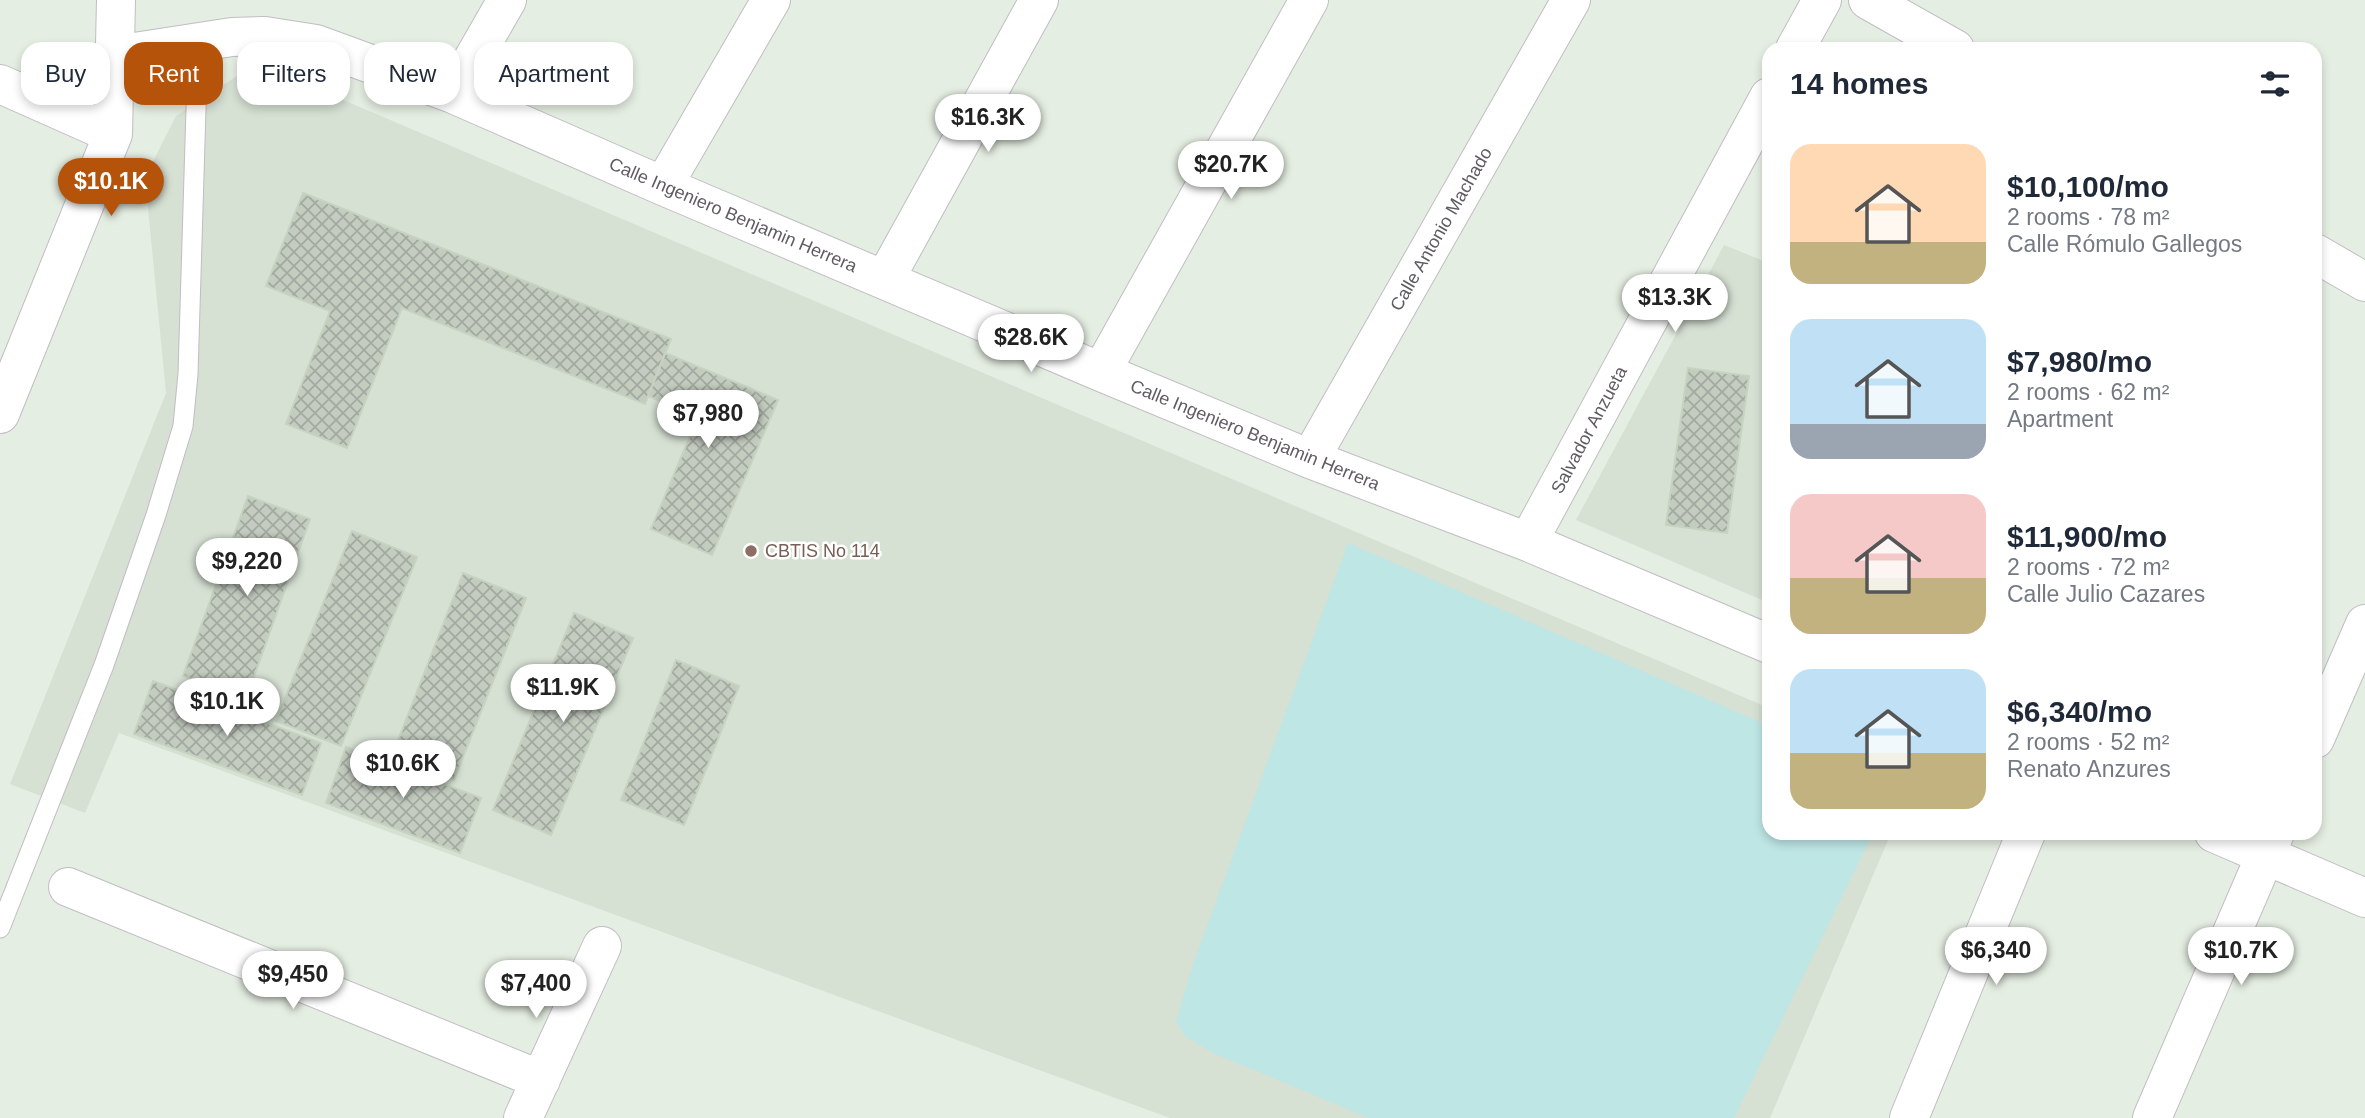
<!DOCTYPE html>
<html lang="en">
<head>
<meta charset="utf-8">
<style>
	body { margin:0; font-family:Arial,sans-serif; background:#f6f6f7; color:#1f2937; height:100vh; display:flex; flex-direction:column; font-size:26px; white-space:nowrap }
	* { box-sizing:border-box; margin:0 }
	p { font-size:23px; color:#747a83 }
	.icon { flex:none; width:38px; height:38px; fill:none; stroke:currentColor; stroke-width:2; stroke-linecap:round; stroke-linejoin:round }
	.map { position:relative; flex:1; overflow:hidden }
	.panel { position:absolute; left:1762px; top:42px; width:560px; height:798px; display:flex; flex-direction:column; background:#fff; border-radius:21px; box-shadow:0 4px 10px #0003 }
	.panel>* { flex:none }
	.hud { position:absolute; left:21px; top:42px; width:665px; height:63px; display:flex; gap:14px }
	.price { position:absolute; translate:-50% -60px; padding:0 16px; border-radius:24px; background:#fff; color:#222; font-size:23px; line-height:46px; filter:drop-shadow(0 2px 4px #0008) }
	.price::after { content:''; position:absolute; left:50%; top:42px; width:21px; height:16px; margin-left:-10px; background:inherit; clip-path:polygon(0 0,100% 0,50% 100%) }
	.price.current { background:#b45309; color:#fff }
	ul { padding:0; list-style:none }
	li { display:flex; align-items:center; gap:21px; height:175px; padding:0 28px }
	li span { display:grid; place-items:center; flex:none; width:196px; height:140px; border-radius:21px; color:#555 }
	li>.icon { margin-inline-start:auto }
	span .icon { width:84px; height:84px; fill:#fffc; stroke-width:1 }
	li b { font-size:30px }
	h2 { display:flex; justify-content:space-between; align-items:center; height:84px; padding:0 28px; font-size:30px }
	.chip { padding:0 24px; border-radius:21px; background:#fff; box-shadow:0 4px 10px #0003; font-size:24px; line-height:63px }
	.chip.current { background:#b45309; color:#fff }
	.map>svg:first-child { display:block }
	.education { fill:#d6e0d3 }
	.green { fill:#bee6e5 }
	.building { fill:url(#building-cross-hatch); stroke:#c6d3c0; stroke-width:2 }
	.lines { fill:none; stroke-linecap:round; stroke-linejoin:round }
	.service-casing { stroke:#c1bdc4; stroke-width:21 }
	.minor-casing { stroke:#c1bdc4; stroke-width:40 }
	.service { stroke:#fff; stroke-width:19 }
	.minor { stroke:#fff; stroke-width:38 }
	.education-dot { fill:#8d6e63; stroke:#fff; stroke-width:2.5 }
	.labels { text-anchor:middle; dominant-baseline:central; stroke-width:5; stroke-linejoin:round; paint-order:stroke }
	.street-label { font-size:18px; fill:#5f5b63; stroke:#fff }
	.education-label { font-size:18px; fill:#785e54; stroke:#fff; text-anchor:start }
</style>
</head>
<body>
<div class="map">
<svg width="2365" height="1118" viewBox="0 0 2365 1118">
	<defs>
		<pattern id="building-cross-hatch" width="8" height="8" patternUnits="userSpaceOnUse" patternTransform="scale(1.75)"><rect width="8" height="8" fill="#c4ccc0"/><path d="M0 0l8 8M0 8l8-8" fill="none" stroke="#a2a9a0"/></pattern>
	</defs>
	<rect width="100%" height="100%" fill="#e5eee2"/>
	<path class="education" d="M246,70l55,12 1468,626v125h122l-121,285h-600l-1051,-385 -34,80 -75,-29 156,-391 -21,-216 31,-61z
		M1724,245l45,18v340l-193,-83z"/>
	<path class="green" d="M1348,543l421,183v107h104l-139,285h-365l-156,-65 -28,-17 -9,-14 17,-58z"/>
	<path class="building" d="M303,193l368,146 -26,65 -243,-96 -55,140 -61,-24 44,-113 -64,-25z
		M665,353l113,47 -66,155 -61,-26 47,-112 -50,-21z
		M1688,368l61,8 -22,157 -61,-8z
		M248,496l62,23 -64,180 -63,-23z
		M352,531l65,26 -76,189 -65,-25z
		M463,573l63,25 -72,182 -62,-24z
		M574,613l59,25 -82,197 -58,-25z
		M676,660l63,26 -55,139 -63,-25z
		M153,681l168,62 -19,52 -168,-61z
		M346,747l135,51 -21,55 -134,-50z"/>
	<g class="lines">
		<g class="service-casing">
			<path id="service" d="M0,928l104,-263 52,-150 27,-89 5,-52 10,-331"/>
		</g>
		<g class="minor-casing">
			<path id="minor" d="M1868,0l87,49
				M1795,49l27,-49
				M115,55l117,-18 33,-1 51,8 137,50 210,92 438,186 209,87 218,83 241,102
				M0,84l113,50
				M453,94l54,-94
				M663,186l108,-186
				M2315,253l50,29
				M885,279l154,-279
				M1101,372l208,-372
				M0,414l113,-280 3,-134
				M1310,459l261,-459
				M1528,542l241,-445
				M2315,739l50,-115
				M2214,833l151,65
				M68,887l473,193
				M523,1118l79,-172
				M1909,1118l117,-285
				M2152,1118l123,-285"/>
		</g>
		<use href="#service" class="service"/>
		<use href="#minor" class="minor"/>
	</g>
	<circle class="education-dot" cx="751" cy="551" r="7"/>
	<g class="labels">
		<g class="street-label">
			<text transform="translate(733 215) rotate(23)">Calle Ingeniero Benjamin Herrera</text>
			<text transform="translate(1441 229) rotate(-60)">Calle Antonio Machado</text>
			<text transform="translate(1589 430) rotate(-62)">Salvador Anzueta</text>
			<text transform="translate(1255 435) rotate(22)">Calle Ingeniero Benjamin Herrera</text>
		</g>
		<g class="education-label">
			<text x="765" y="551">CBTIS No 114</text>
		</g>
	</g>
</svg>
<b class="price" style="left:988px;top:154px">$16.3K</b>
<b class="price" style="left:1231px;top:201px">$20.7K</b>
<b class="price current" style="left:111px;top:218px">$10.1K</b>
<b class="price" style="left:1675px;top:334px">$13.3K</b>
<b class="price" style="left:1031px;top:374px">$28.6K</b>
<b class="price" style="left:708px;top:450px">$7,980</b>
<b class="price" style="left:247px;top:598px">$9,220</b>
<b class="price" style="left:563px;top:724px">$11.9K</b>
<b class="price" style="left:227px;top:738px">$10.1K</b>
<b class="price" style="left:403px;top:800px">$10.6K</b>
<b class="price" style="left:1996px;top:987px">$6,340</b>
<b class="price" style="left:2241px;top:987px">$10.7K</b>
<b class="price" style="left:293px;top:1011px">$9,450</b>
<b class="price" style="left:536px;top:1020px">$7,400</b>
<div class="hud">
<a class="chip">Buy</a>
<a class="chip current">Rent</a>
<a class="chip">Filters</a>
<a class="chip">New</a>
<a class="chip">Apartment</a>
</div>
<section class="panel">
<h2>14 homes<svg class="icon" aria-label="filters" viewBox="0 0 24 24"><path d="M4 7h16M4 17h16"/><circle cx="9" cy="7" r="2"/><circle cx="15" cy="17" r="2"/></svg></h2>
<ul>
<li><span style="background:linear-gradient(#ffd9b3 70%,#c2b280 0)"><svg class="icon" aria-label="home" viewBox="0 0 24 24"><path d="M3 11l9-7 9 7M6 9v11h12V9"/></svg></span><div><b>$10,100/mo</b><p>2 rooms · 78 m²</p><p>Calle Rómulo Gallegos</p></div></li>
<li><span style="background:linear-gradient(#bfe0f5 75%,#9aa5b1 0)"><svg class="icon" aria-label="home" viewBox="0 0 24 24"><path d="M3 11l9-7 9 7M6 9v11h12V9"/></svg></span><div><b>$7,980/mo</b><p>2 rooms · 62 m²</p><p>Apartment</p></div></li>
<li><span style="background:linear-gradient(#f6c9c9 60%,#c2b280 0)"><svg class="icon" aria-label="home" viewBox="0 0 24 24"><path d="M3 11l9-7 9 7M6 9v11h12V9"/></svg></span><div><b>$11,900/mo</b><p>2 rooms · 72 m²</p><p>Calle Julio Cazares</p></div></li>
<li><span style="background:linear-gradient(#bfe0f5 60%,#c2b280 0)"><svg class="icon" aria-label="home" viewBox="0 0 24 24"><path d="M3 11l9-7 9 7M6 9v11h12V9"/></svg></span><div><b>$6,340/mo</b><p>2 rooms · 52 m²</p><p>Renato Anzures</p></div></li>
</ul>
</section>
</div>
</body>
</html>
